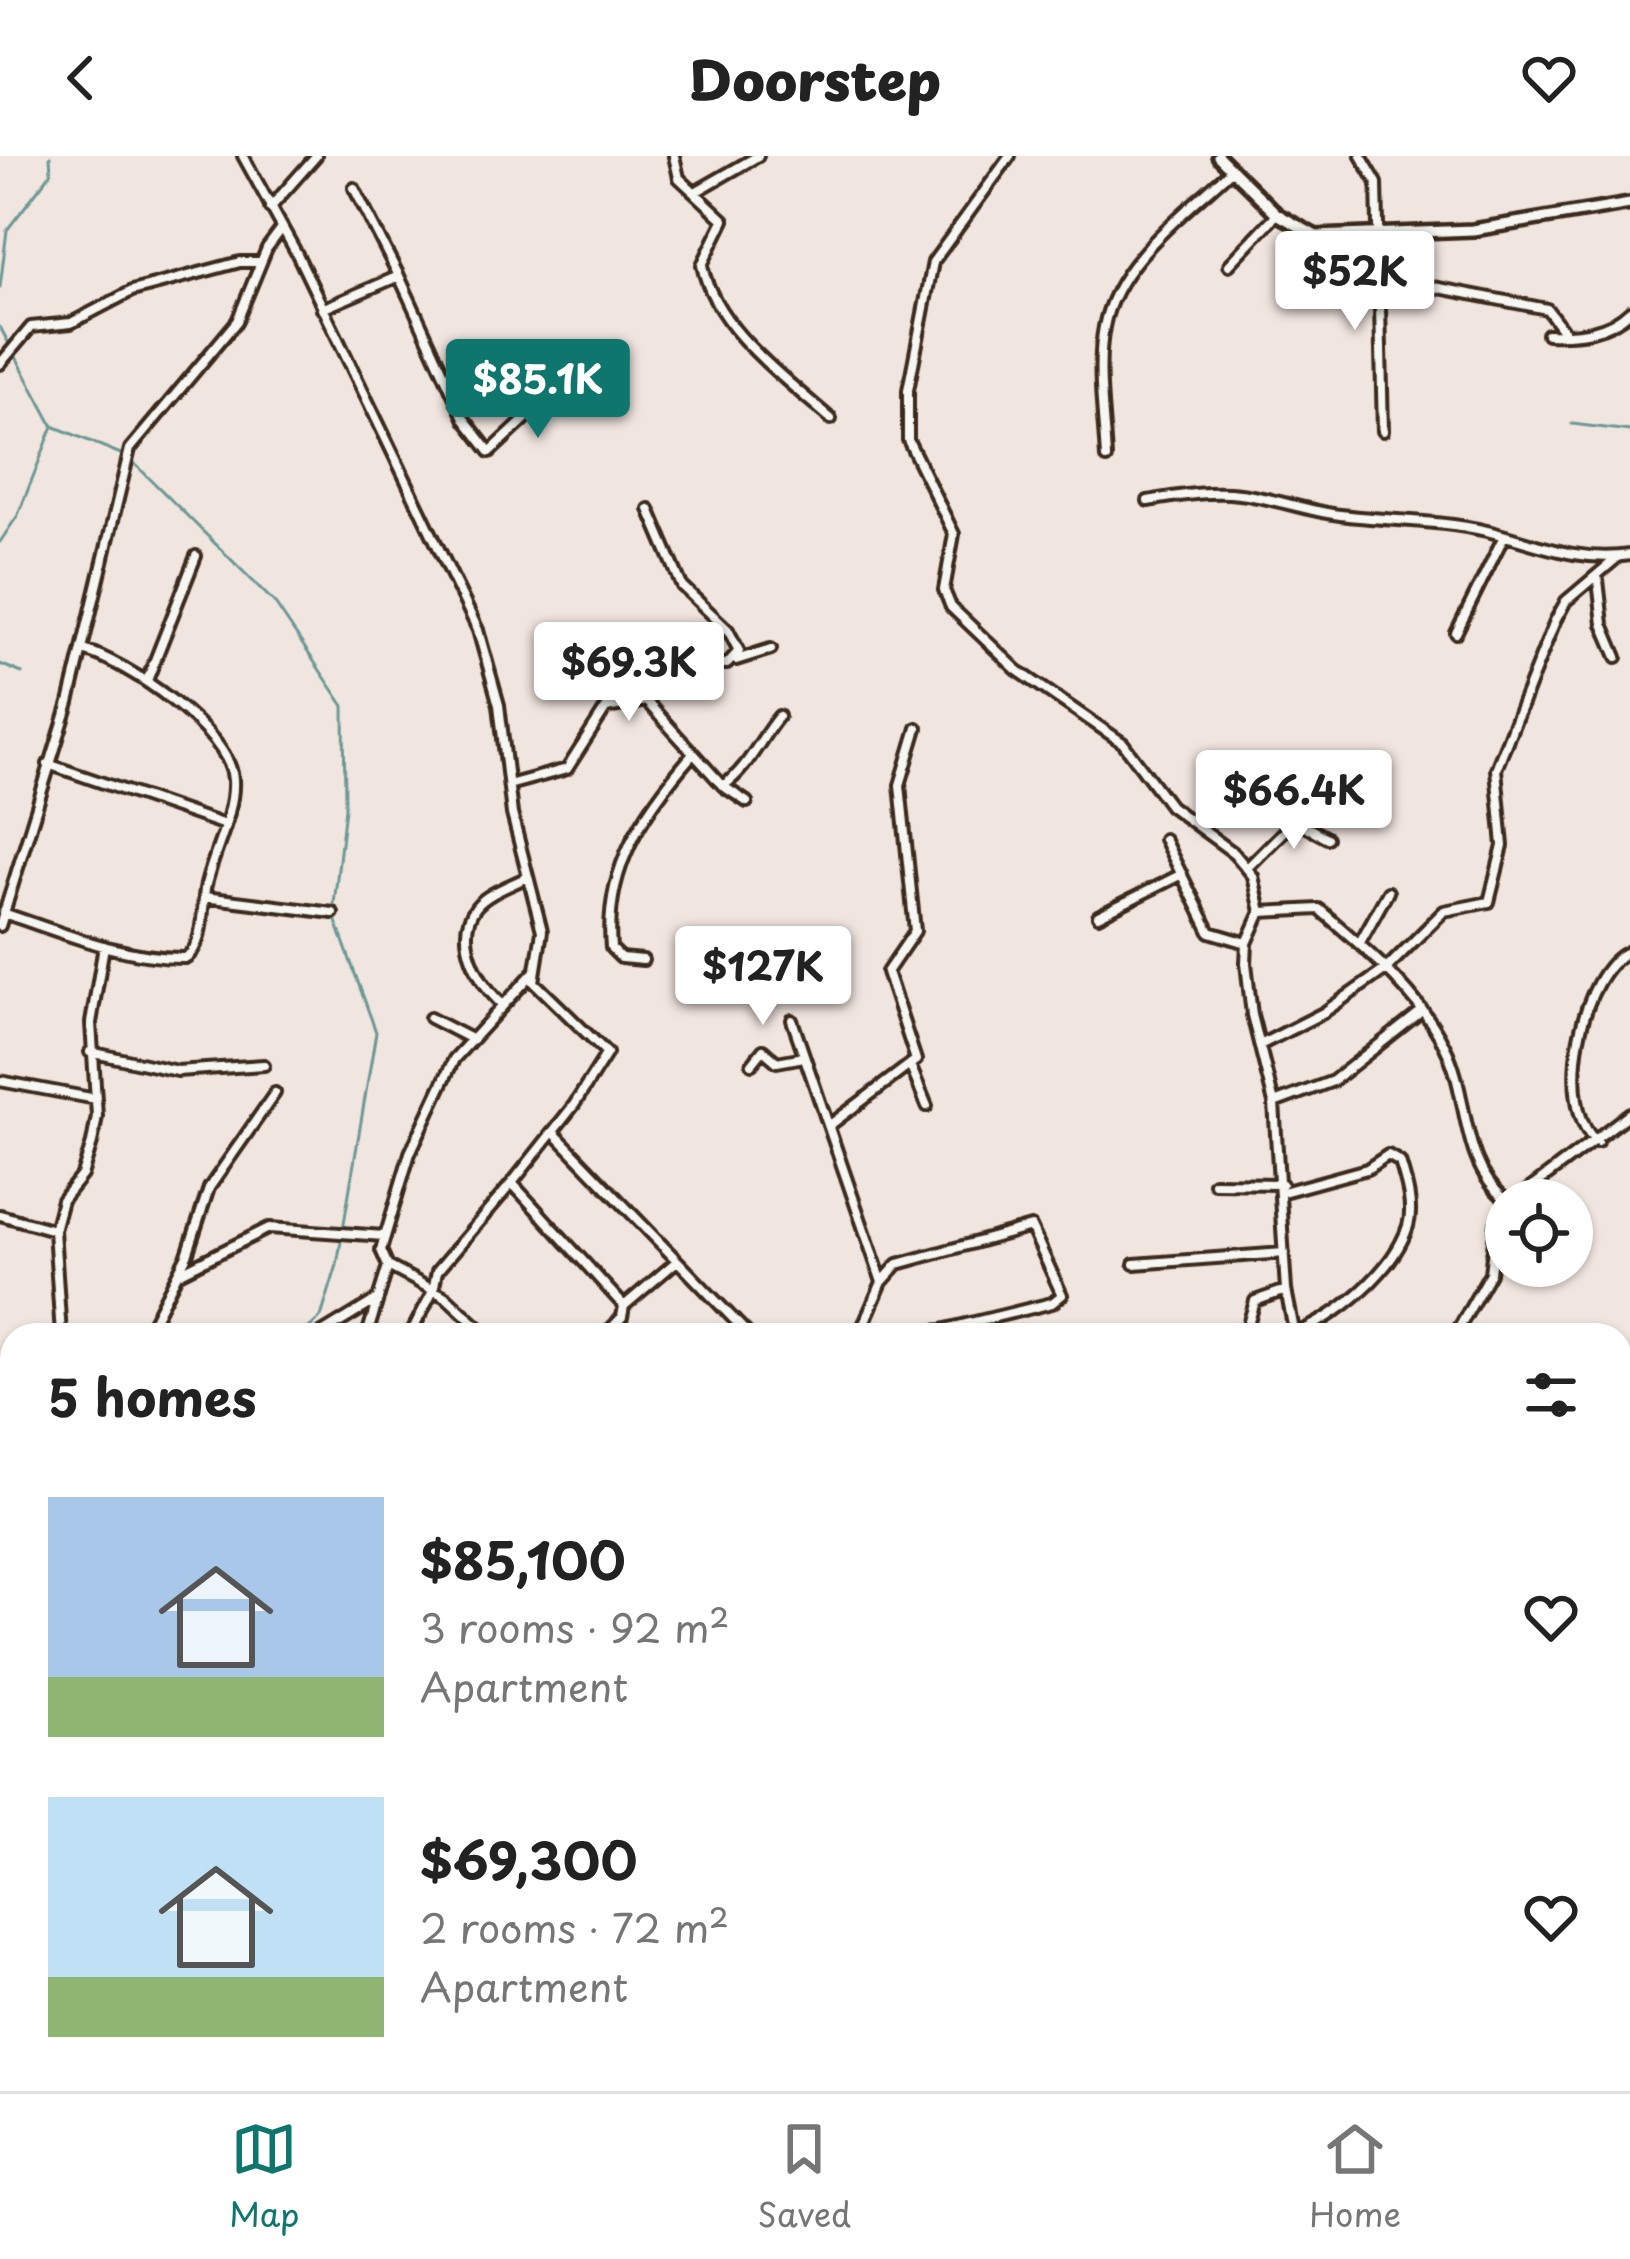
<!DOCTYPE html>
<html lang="en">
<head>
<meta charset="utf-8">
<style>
	body { margin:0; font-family:"Playpen Sans",sans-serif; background:#f6f6f6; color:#222; height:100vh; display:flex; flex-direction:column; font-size:45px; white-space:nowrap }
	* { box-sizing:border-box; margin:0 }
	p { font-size:39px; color:#767676 }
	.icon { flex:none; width:66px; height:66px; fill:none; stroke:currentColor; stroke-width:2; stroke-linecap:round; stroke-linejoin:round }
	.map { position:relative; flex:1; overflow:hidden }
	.side { position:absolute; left:0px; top:1167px; width:1632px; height:768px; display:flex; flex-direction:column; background:#fff; border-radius:36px 36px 0 0; box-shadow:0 3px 9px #0004 }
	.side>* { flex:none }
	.tools { position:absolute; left:1485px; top:1023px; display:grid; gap:24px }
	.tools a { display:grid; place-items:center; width:108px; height:108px; border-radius:50%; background:#fff; box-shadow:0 3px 9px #0004; font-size:60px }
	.price { position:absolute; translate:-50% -102px; padding:0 27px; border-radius:12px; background:#fff; color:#222; font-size:39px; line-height:78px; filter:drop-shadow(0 3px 6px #0008) }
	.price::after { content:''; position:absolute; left:50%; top:72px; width:36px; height:27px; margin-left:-18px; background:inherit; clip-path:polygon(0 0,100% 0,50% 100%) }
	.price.current { background:#0f766e; color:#fff }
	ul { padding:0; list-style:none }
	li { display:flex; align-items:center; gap:36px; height:300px; padding:0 48px }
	li span { display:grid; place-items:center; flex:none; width:336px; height:240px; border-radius:0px; color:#555 }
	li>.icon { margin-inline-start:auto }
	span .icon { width:144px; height:144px; fill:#fffc; stroke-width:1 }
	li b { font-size:51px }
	h2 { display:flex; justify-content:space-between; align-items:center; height:144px; padding:0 48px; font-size:51px }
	header { display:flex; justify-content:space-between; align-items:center; height:156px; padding:0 48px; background:#fff; font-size:54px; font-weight:800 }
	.menu { display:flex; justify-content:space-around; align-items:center; height:168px; border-top:3px solid #e0e0e0; background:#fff; font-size:33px; color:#767676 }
	.menu a { display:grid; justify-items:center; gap:6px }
	.menu .current { color:#0f766e }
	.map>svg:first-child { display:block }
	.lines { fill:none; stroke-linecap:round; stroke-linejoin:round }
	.stream { stroke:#6d9895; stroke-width:3 }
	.minor-casing { stroke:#3b2a1e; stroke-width:16 }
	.tertiary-casing { stroke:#3b2a1e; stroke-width:18 }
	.minor { stroke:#f6f6f2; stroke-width:8 }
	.tertiary { stroke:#f6f6f2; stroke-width:9 }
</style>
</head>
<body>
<header><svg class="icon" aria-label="back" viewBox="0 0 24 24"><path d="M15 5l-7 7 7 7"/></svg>Doorstep<svg class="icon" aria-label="heart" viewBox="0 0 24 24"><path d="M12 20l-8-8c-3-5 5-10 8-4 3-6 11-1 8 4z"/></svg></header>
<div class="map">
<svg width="1630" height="1935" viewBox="0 0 1630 1935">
	<rect width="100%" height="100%" fill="#f1e5df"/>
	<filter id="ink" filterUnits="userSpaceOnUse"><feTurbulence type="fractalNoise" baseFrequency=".00833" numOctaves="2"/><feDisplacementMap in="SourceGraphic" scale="24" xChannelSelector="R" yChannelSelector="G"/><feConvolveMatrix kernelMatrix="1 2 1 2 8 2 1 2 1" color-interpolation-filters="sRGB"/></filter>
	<g filter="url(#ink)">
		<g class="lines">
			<path class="stream" d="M0,131l7,-57 44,-57 -1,-17
				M0,171l53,99 75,31 146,145 70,104 1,102 -12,105 43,119 -39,233 -16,52 -20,18
				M1572,268l58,7
				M0,386l18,-27 35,-89
				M0,508l22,9
				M324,1923l16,12
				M278,1935l3,-12"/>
			<g class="minor-casing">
				<path id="minor" d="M243,0l54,98 181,376 21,75 13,109 30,117 -8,51 73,71 -33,52 -62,78 112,123 -2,11 -17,18
					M674,0l5,22 45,42 -22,45c13,64 83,113 129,154
					M1010,0l-77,106 -25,128v50l46,94 -10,56 7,17 66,63 106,73 47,63 64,47 19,23 8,36 -14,31 -1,20 6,52 22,88 12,187 9,45
					M1361,0l16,27 6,248
					M697,35l61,-35
					M270,52l46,-52
					M1229,109l48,-51
					M399,120l66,144 25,32 63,-59
					M1377,120l170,33 19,25
					M322,153l77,-33 -45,-88
					M1547,178c31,1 60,-1 83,-23
					M0,208l31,-37 40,-4 61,-32 108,-29h21
					M1106,302c-2,-42 -10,-90 -2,-131 12,-66 82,-114 128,-158
					M1148,345c30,-5 62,-11 92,-7 34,4 66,17 100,21 49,6 98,5 147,16 49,12 90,32 143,24
					M1598,424l5,44 14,33
					M1456,477l47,-95
					M736,504l35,-11
					M148,522l48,-122
					M646,545l4,-16 26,-22 51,1 12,-13 -11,-21 -46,-44 -33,-77
					M48,608l174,60
					M512,628l55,-15 39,-61 40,-7 77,85 24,16
					M723,630c26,-18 36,-46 56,-70
					M1295,665l32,17
					M1164,683l46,93 37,11
					M1248,711l61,-61
					M204,741l129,16
					M1261,756l58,-3c46,40 99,82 126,138 25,49 14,115 61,153
					M3,757c58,19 120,46 182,45 19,-11 17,-49 20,-69 7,-34 30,-75 28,-109 -2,-48 -109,-120 -150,-130
					M1098,760l84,-42
					M0,770l69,-223 61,-254 107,-128 30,-73 15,-20
					M1359,788l29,-52
					M643,804l-22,-2 -10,-10c-7,-79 32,-136 81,-193
					M502,848c-23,-20 -49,-67 -26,-97 11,-14 36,-22 51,-30
					M430,862l39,20
					M792,864l90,262 -23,53
					M1260,889l63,-32 63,-44 58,-58 45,-9 14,-56 -7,-77 59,-148 11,-20 52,-44
					M90,896l87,19 87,-6
					M752,908l11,-14 14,12 27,-5
					M910,909l17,41
					M0,925l96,18
					M1274,947l59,-22 85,-67
					M830,969l86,-65 -29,-88 28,-41 -15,-146 17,-57
					M553,976l196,203
					M1597,986c-43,-35 -17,-172 33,-191
					M1214,1027l68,1
					M1283,1036l84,-23 21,-14 12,7c6,19 14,45 8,64 -15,46 -71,91 -114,108
					M1515,1044l115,-87
					M0,1059l54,15
					M1134,1108l150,-11
					M179,1117l90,-45 115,8
					M624,1150l53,-45
					M61,1179l-7,-105 8,-30 20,-25 10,-32 5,-27 -6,-93 13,-77
					M146,1179l41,-80 22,-67 66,-95
					M319,1179l59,-36
					M367,1179l21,-69
					M410,1179l23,-44 4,-20 75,-88
					M487,1179l-41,-38 -58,-31 -7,-16 29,-97 44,-94 80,-87
					M882,1179l60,-5 110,-27 10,-8 -31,-68 -133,37 -16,18
					M1219,1179l28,-7 8,-27 31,-11
					M1455,1179l35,-62 6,-49 10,-15
					M0,1244l12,10
					M1620,1391l10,-3
					M0,1426l12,1
					M1620,1483l10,-5
					M0,1715l12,-30
					M1625,1781l5,7
					M0,1833h12
					M411,1923l9,12
					M667,1923l5,12
					M757,1923l7,12
					M936,1923l10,12
					M1051,1923l11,12
					M143,1935l2,-12
					M381,1935l8,-12
					M538,1935l16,-12
					M908,1935l17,-12
					M1155,1935l5,-12
					M1282,1935l6,-12
					M1330,1935l16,-12
					M1624,1935l6,-5"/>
			</g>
			<g class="tertiary-casing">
				<path id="tertiary" d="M1218,0l59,58 39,22 157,-6 157,-26"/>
			</g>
			<use href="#minor" class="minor"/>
			<use href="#tertiary" class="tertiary"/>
		</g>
	</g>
</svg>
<div class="tools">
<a><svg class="icon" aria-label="locate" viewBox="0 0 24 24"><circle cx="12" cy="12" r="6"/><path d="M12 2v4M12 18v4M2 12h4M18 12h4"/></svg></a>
</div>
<b class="price" style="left:1355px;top:177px">$52K</b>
<b class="price current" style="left:538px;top:285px">$85.1K</b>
<b class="price" style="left:629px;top:568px">$69.3K</b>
<b class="price" style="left:1294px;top:696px">$66.4K</b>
<b class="price" style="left:763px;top:872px">$127K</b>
<section class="side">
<h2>5 homes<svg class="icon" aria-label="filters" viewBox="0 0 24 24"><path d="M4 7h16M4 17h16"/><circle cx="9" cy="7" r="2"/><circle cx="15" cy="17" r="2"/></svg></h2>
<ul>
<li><span style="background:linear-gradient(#a9c7e8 75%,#8fb573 0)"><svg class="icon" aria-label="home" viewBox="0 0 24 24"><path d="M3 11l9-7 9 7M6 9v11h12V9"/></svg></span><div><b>$85,100</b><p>3 rooms · 92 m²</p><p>Apartment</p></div><svg class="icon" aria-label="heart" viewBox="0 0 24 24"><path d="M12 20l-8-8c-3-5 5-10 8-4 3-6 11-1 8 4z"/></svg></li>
<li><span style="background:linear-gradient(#bfe0f5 75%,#8fb573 0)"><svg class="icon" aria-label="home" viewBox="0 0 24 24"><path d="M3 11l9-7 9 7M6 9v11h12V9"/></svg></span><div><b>$69,300</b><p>2 rooms · 72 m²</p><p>Apartment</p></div><svg class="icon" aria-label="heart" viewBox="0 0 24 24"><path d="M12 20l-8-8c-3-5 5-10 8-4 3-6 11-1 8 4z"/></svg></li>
</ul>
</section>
</div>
<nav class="menu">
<a class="current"><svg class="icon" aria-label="map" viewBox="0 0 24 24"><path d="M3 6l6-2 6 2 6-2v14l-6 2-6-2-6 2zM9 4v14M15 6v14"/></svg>Map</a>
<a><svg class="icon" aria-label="saved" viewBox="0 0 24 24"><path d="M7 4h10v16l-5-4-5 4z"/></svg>Saved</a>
<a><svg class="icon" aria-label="home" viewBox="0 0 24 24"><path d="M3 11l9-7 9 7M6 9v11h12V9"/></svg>Home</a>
</nav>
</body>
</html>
